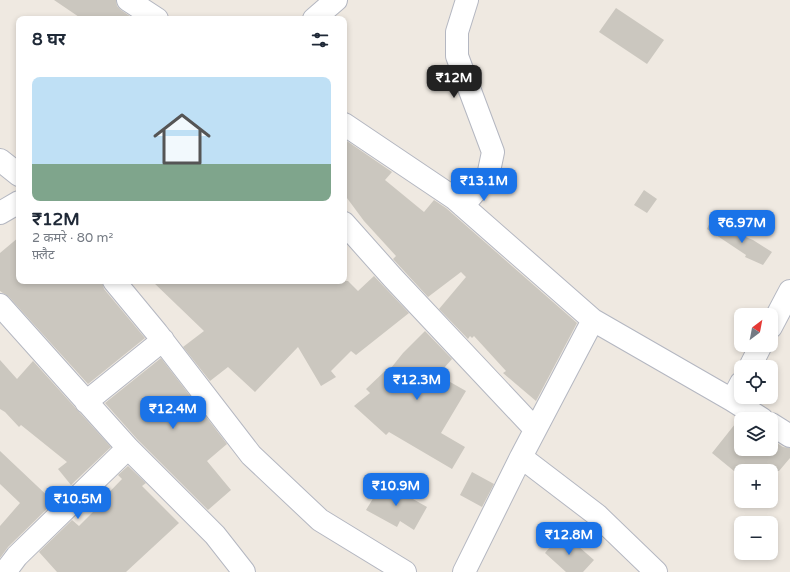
<!DOCTYPE html>
<html lang="hi">
<head>
<meta charset="utf-8">
<style>
	body { margin:0; font-family:"Varela Round","Noto Sans Devanagari",sans-serif; background:#f6f6f7; color:#1f2937; height:100vh; display:flex; flex-direction:column; font-size:15px; white-space:nowrap }
	* { box-sizing:border-box; margin:0 }
	p { font-size:13px; color:#747a83 }
	.icon { flex:none; width:22px; height:22px; fill:none; stroke:currentColor; stroke-width:2; stroke-linecap:round; stroke-linejoin:round }
	.map { position:relative; flex:1; overflow:hidden }
	.sheet { position:absolute; left:16px; top:16px; width:331px; height:268px; display:flex; flex-direction:column; background:#fff; border-radius:8px; box-shadow:0 2px 6px #0003 }
	.sheet>* { flex:none }
	.needle { width:26px; rotate:32deg }
	.controls { position:absolute; left:734px; top:308px; display:grid; gap:8px }
	.controls a { display:grid; place-items:center; width:44px; height:44px; border-radius:8px; background:#fff; box-shadow:0 2px 6px #0003; font-size:20px }
	.price { position:absolute; translate:-50% -34px; padding:0 9px; border-radius:8px; background:#1a73e8; color:#fff; font-size:13px; line-height:26px; filter:drop-shadow(0 1px 2px #0008) }
	.price::after { content:''; position:absolute; left:50%; top:24px; width:12px; height:9px; margin-left:-6px; background:inherit; clip-path:polygon(0 0,100% 0,50% 100%) }
	.price.selected { background:#222; color:#fff }
	ul { padding:0; list-style:none }
	li { display:grid; align-content:center; gap:8px; height:212px; padding:0 16px }
	li span { display:grid; place-items:center; height:124px; border-radius:8px; color:#555 }
	li>.icon { margin-inline-start:auto }
	span .icon { width:72px; height:72px; fill:#fffc; stroke-width:1 }
	li b { font-size:17px }
	h2 { display:flex; justify-content:space-between; align-items:center; height:48px; padding:0 16px; font-size:17px }
	.map>svg:first-child { display:block }
	.building { fill:#cbc7bf }
	.lines { fill:none; stroke-linecap:round; stroke-linejoin:round }
	.minor-casing { stroke:#b4b7c1; stroke-width:24 }
	.minor { stroke:#fff; stroke-width:22 }
</style>
</head>
<body>
<div class="map">
<svg width="790" height="572" viewBox="0 0 790 572">
	<rect width="100%" height="100%" fill="#efe9e1"/>
	<path class="building" d="M54,0h62l1,6 4,4 13,9h-52z
		M616,8l48,32 -17,24 -48,-32z
		M344,139l48,33 -7,8 39,32 10,-12 12,8 131,115 -41,78 -33,-28 3,-2 -32,-35 -2,2 -2,-2 -2,3 -29,-30 27,-32 -5,-5 -33,25 -35,-38 3,-3 -32,-35 -20,-27z
		M644,190l13,9 -10,14 -13,-8z
		M710,222l43,18 19,12 -9,13 -18,-8 1,-2 -39,-26z
		M19,237v44h83l2,8 41,49 -57,46 -79,-87 -9,-6v-38z
		M374,276l35,37 -53,42 -5,-4 -20,20 5,6 -15,9 -23,-39 -43,45 -27,-25 -18,14 -27,-34 21,-16 -52,-50h196l10,10z
		M425,331l27,28 -8,9 4,4 -5,6 23,13 -25,42 24,14 -13,22 -63,-37 -3,3 -32,-29 16,-13 -4,-4 19,-18 2,2 16,-20z
		M161,358l66,86 -20,17 24,29 -23,20 -71,-71 -32,-36z
		M0,360l17,19 16,-18 78,86 -40,38 -13,-16 9,-7 -46,-37 -2,2 -14,-15 -5,-3z
		M739,419l2,1v29h30v-10l12,8 7,1v10l-11,13h-45l-22,-18z
		M0,451l54,51 -46,45 -8,11v-32l20,-23 -20,-19z
		M128,466l18,17 -4,3 37,37 -53,49h-69l-18,-20 33,-32 7,6 16,-16 -2,-1 29,-30 -4,-4z
		M472,472l22,12 -12,23 -22,-12z
		M383,482l44,25 -13,23 -14,-9 -3,6 -31,-17z
		M561,534l15,14 2,-2 16,14 -11,12h-17l-21,-19z"/>
	<g class="lines">
		<g class="minor-casing">
			<path id="minor" d="M128,0l29,19
				M314,19l22,-19
				M344,124l110,74 139,122
				M0,160l19,15
				M463,206l25,-30 5,-24 -36,-96v-24l10,-32
				M0,213l19,-11
				M344,223l49,55 142,151
				M114,281l43,52 94,122 69,65 85,52
				M0,305l128,143 87,87 29,37
				M771,327l19,-36
				M750,367l11,-22
				M732,400l30,19
				M86,402l77,-62
				M771,424l19,12
				M521,457l76,58 59,57
				M5,572l12,-16 111,-108
				M464,572l57,-115 72,-137 139,80 9,-17"/>
		</g>
		<use href="#minor" class="minor"/>
	</g>
</svg>
<div class="controls">
<a><svg class="needle" viewBox="-14 -14 28 28"><path d="M0-13l5 13h-10z" fill="#e53935"/><path d="M0 13l5-13h-10z" fill="#747a83"/></svg></a>
<a><svg class="icon" aria-label="locate" viewBox="0 0 24 24"><circle cx="12" cy="12" r="6"/><path d="M12 2v4M12 18v4M2 12h4M18 12h4"/></svg></a>
<a><svg class="icon" aria-label="layers" viewBox="0 0 24 24"><path d="M12 4l9 5-9 5-9-5zM3 14l9 5 9-5"/></svg></a>
<a>+</a>
<a>−</a>
</div>
<b class="price selected" style="left:454px;top:99px">₹12M</b>
<b class="price" style="left:484px;top:202px">₹13.1M</b>
<b class="price" style="left:742px;top:244px">₹6.97M</b>
<b class="price" style="left:417px;top:401px">₹12.3M</b>
<b class="price" style="left:173px;top:430px">₹12.4M</b>
<b class="price" style="left:396px;top:507px">₹10.9M</b>
<b class="price" style="left:78px;top:520px">₹10.5M</b>
<b class="price" style="left:569px;top:556px">₹12.8M</b>
<section class="sheet">
<h2>8 घर<svg class="icon" aria-label="filters" viewBox="0 0 24 24"><path d="M4 7h16M4 17h16"/><circle cx="9" cy="7" r="2"/><circle cx="15" cy="17" r="2"/></svg></h2>
<ul>
<li><span style="background:linear-gradient(#bfe0f5 70%,#7fa58c 0)"><svg class="icon" aria-label="home" viewBox="0 0 24 24"><path d="M3 11l9-7 9 7M6 9v11h12V9"/></svg></span><div><b>₹12M</b><p>2 कमरे · 80 m²</p><p>फ़्लैट</p></div></li>
</ul>
</section>
</div>
</body>
</html>
